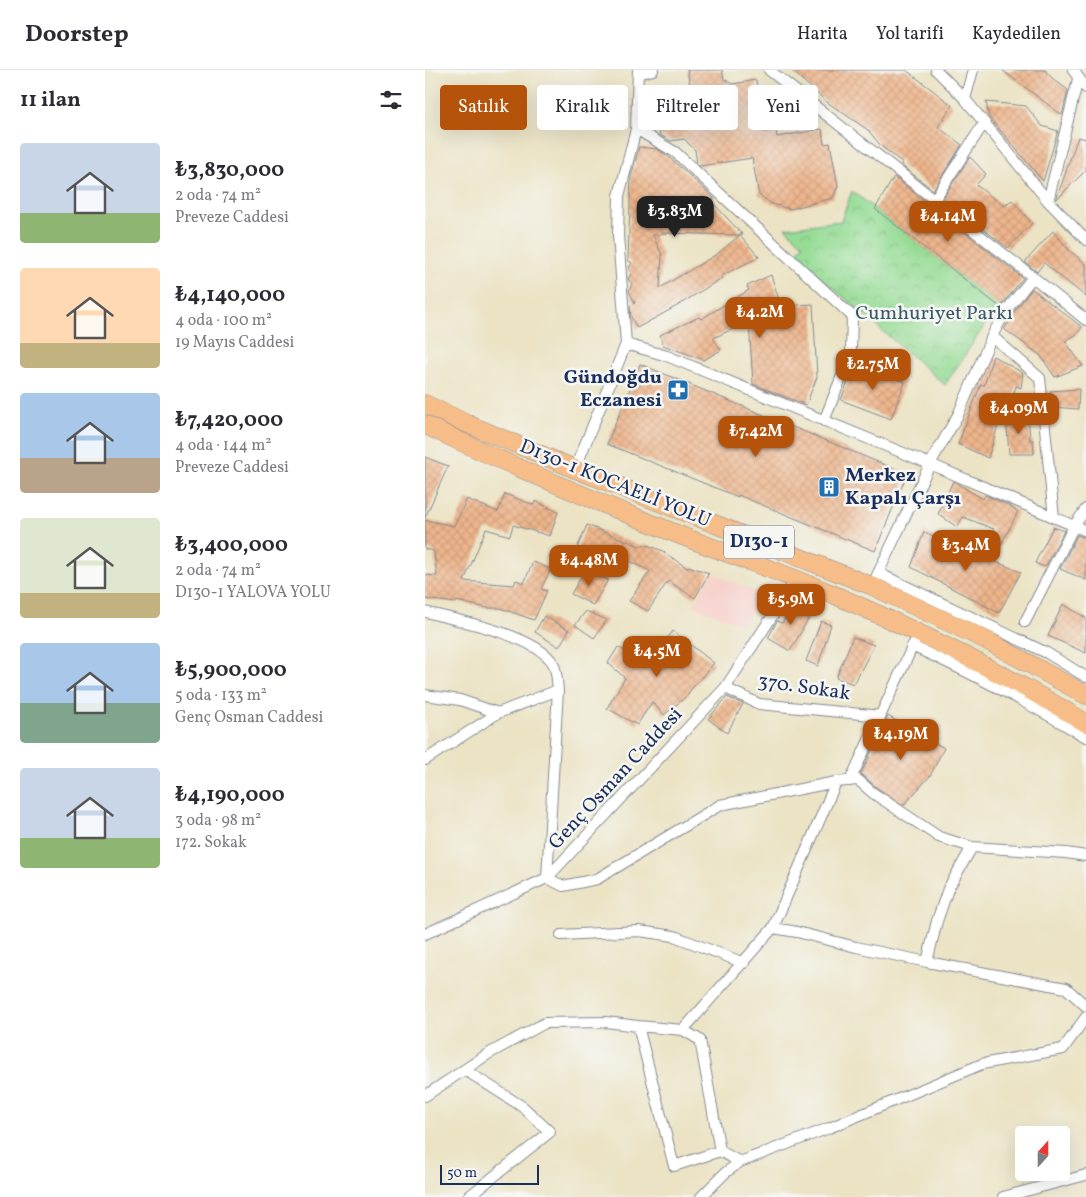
<!DOCTYPE html>
<html lang="tr">
<head>
<meta charset="utf-8">
<style>
	body { margin:0; font-family:Vollkorn,serif; background:#f2f2f3; color:#2b2b33; height:100vh; display:flex; flex-direction:column; font-size:19px; white-space:nowrap }
	* { box-sizing:border-box; margin:0 }
	p { font-size:16px; color:#7c7c81 }
	.icon { flex:none; width:28px; height:28px; fill:none; stroke:currentColor; stroke-width:2; stroke-linecap:round; stroke-linejoin:round }
	.map { position:relative; flex:1; overflow:hidden }
	.sheet { display:flex; flex-direction:column; background:#fff; width:425px }
	.sheet>* { flex:none }
	.guide { position:absolute; left:15px; top:15px; width:475px; height:45px; display:flex; gap:10px }
	.needle { width:32px; rotate:21deg }
	.tools { position:absolute; left:590px; top:1056px; display:grid; gap:10px }
	.tools a { display:grid; place-items:center; width:55px; height:55px; border-radius:5px; background:#fff; box-shadow:0 5px 20px #0002; font-size:25px }
	.scale { position:absolute; left:15px; bottom:12px; width:99px; box-sizing:border-box; padding-left:5px; border:2px solid #1b2f5e; border-top:0; font-size:14px; line-height:18px; white-space:nowrap; color:#1b2f5e; -webkit-text-stroke:4px #f6f6f2; paint-order:stroke }
	.price { position:absolute; translate:-50% -42px; padding:0 11px; border-radius:10px; background:#b45309; color:#fff; font-size:16px; line-height:32px; filter:drop-shadow(0 1px 2px #0008) }
	.price::after { content:''; position:absolute; left:50%; top:30px; width:15px; height:11px; margin-left:-8px; background:inherit; clip-path:polygon(0 0,100% 0,50% 100%) }
	.price.selected { background:#222; color:#fff }
	ul { padding:0; list-style:none }
	li { display:flex; align-items:center; gap:15px; height:125px; padding:0 20px }
	li span { display:grid; place-items:center; flex:none; width:140px; height:100px; border-radius:5px; color:#555 }
	li>.icon { margin-inline-start:auto }
	span .icon { width:60px; height:60px; fill:#fffc; stroke-width:1 }
	li b { font-size:21px }
	h2 { display:flex; justify-content:space-between; align-items:center; height:60px; padding:0 20px; font-size:21px }
	.chip { padding:0 18px; border-radius:5px; background:#fff; box-shadow:0 5px 20px #0002; font-size:18px; line-height:45px }
	.chip.selected { background:#b45309; color:#fff }
	header { display:flex; align-items:center; gap:30px; box-sizing:border-box; height:70px; padding:0 25px; background:#fff; border-bottom:1px solid #e1e1e2 }
	header strong { font-size:24px }
	nav { display:flex; gap:28px; margin-inline-start:auto; font-size:18px }
	main { display:flex; flex:1; min-height:0 }
	.map>svg:first-child { display:block }
	.built { fill:#f7d0ca }
	.park { fill:url(#park-crowns); stroke:#58867a }
	.building { fill:url(#building-cross-hatch); fill-rule:evenodd }
	.lines { fill:none; stroke-linecap:round; stroke-linejoin:round }
	.minor-casing { stroke:#838991; stroke-width:12 }
	.trunk-casing { stroke:#838991; stroke-width:19 }
	.minor { stroke:#fff; stroke-width:10 }
	.trunk { stroke:#f7bd88; stroke-width:18 }
	.labels { text-anchor:middle; dominant-baseline:central; stroke-width:5; stroke-linejoin:round; paint-order:stroke }
	.shield { fill:#f6f6f2; stroke:#5d6b8a; stroke-width:1 }
	.shield-label { font-size:19px; font-weight:bold; fill:#1b2f5e }
	.park-label { font-size:20px; fill:#3a5a6c; stroke:#f6f6f2 }
	.poi-label { font-size:20px; font-weight:bold; fill:#1b2f5e; stroke:#f6f6f2; text-anchor:end }
	.street-label { font-size:20px; fill:#1b2f5e; stroke:#f6f6f2 }
</style>
</head>
<body>
<header>
<strong>Doorstep</strong>
<nav><a>Harita</a><a>Yol tarifi</a><a>Kaydedilen</a></nav>
</header>
<main>
<section class="sheet">
<h2>11 ilan<svg class="icon" aria-label="filters" viewBox="0 0 24 24"><path d="M4 7h16M4 17h16"/><circle cx="9" cy="7" r="2"/><circle cx="15" cy="17" r="2"/></svg></h2>
<ul>
<li><span style="background:linear-gradient(#c9d6e8 70%,#8fb573 0)"><svg class="icon" aria-label="home" viewBox="0 0 24 24"><path d="M3 11l9-7 9 7M6 9v11h12V9"/></svg></span><div><b>₺3,830,000</b><p>2 oda · 74 m²</p><p>Preveze Caddesi</p></div></li>
<li><span style="background:linear-gradient(#ffd9b3 75%,#c2b280 0)"><svg class="icon" aria-label="home" viewBox="0 0 24 24"><path d="M3 11l9-7 9 7M6 9v11h12V9"/></svg></span><div><b>₺4,140,000</b><p>4 oda · 100 m²</p><p>19 Mayıs Caddesi</p></div></li>
<li><span style="background:linear-gradient(#a9c7e8 65%,#b9a48a 0)"><svg class="icon" aria-label="home" viewBox="0 0 24 24"><path d="M3 11l9-7 9 7M6 9v11h12V9"/></svg></span><div><b>₺7,420,000</b><p>4 oda · 144 m²</p><p>Preveze Caddesi</p></div></li>
<li><span style="background:linear-gradient(#dfe7d0 75%,#c2b280 0)"><svg class="icon" aria-label="home" viewBox="0 0 24 24"><path d="M3 11l9-7 9 7M6 9v11h12V9"/></svg></span><div><b>₺3,400,000</b><p>2 oda · 74 m²</p><p>D130-1 YALOVA YOLU</p></div></li>
<li><span style="background:linear-gradient(#a9c7e8 60%,#7fa58c 0)"><svg class="icon" aria-label="home" viewBox="0 0 24 24"><path d="M3 11l9-7 9 7M6 9v11h12V9"/></svg></span><div><b>₺5,900,000</b><p>5 oda · 133 m²</p><p>Genç Osman Caddesi</p></div></li>
<li><span style="background:linear-gradient(#c9d6e8 70%,#8fb573 0)"><svg class="icon" aria-label="home" viewBox="0 0 24 24"><path d="M3 11l9-7 9 7M6 9v11h12V9"/></svg></span><div><b>₺4,190,000</b><p>3 oda · 98 m²</p><p>172. Sokak</p></div></li>
</ul>
</section>
<div class="map">
<svg width="661" height="1127" viewBox="0 0 661 1127">
	<defs>
		<pattern id="park-crowns" width="20" height="18" patternUnits="userSpaceOnUse" patternTransform="scale(1.25)"><rect width="20" height="18" fill="#96dc95"/><path d="M2 6a3 3 0 1 1 6 0M12 15a3 3 0 1 1 6 0" fill="none" stroke="#81bd83"/></pattern>
		<pattern id="building-cross-hatch" width="8" height="8" patternUnits="userSpaceOnUse" patternTransform="scale(1.25)"><rect width="8" height="8" fill="#eeb58b"/><path d="M0 0l8 8M0 8l8-8" fill="none" stroke="#cc9c7a"/></pattern>
	</defs>
	<rect width="100%" height="100%" fill="#f6f6f2"/>
	<filter id="ink" filterUnits="userSpaceOnUse"><feTurbulence type="fractalNoise" baseFrequency=".02" numOctaves="2"/><feDisplacementMap in="SourceGraphic" scale="10" xChannelSelector="R" yChannelSelector="G"/><feConvolveMatrix kernelMatrix="1 2 1 2 8 2 1 2 1" color-interpolation-filters="sRGB"/></filter>
	<filter id="wash" filterUnits="userSpaceOnUse"><feTurbulence type="fractalNoise" baseFrequency=".0096" numOctaves="4" result="noise"/><feDisplacementMap in="SourceGraphic" scale="20" xChannelSelector="R" yChannelSelector="G"/><feGaussianBlur stdDeviation="1.12" result="paint"/><feColorMatrix in="noise" values="0 0 0 0 0 0 0 0 0 0 0 0 0 0 0 0 0 1.4 0 .05"/><feComposite in="paint" operator="in"/></filter>
	<g filter="url(#wash)">
		<rect width="100%" height="100%" fill="#ebe3c4"/>
		<path class="built" d="M287,503l55,23 -26,28 -48,-18z"/>
		<path class="park" d="M427,121l146,114 -53,80 -150,-130 8,-11 -18,-16 56,-7z"/>
		<g id="blocks">
			<path class="building" d="M262,0h35l2,9 8,5 24,-4 8,52 12,-2 1,7 45,-8 2,15 6,-1 8,43 -5,12 -43,11 -18,-5 -13,-9 -7,-37 -52,8 -3,-3 -2,-13 -11,-11 -13,2 -11,-6 -5,-23 24,-5 2,-11 3,-5 7,-1z
				M366,0h115l46,35 -14,22 24,18 -29,45 -32,-25 2,-2 -22,-17 -13,-16 -41,-28z
				M577,0h43l7,8 16,12 -6,25z
				M561,32l40,4 16,20 16,5 -15,50 -54,-64z
				M653,67l8,2v31l-30,30z
				M214,77l18,2 11,7 46,42 -1,5 30,32h-3l19,22 -38,19 1,2 -45,28 -40,22 -6,-11 -1,-11 5,-3 -6,-12 3,-7 -4,-5 3,-5 -2,-6 3,-5 -4,-3 3,-83zM235,163l80,2 -23,19 -57,34 2,-33 -9,-20h7z
				M545,87l16,17 -10,11 28,21 8,-6 20,23 -24,25 -65,-50z
				M469,107l129,101 -23,29 -125,-98z
				M628,161l16,19 17,14v33l-42,-34 -7,9 -12,-10z
				M346,205l10,31 32,-2 4,73 -11,28 -53,-21 -4,-62 -36,16 8,12 -17,10 -41,-15 -3,-10 39,-18 2,2 48,-29 -2,-4z
				M607,219l50,38 -6,8 -11,6 18,25 -28,11 -15,-22 -36,-26 8,-11 -1,-2z
				M568,286l30,17 -2,15 -5,-2 -2,7 -7,3 -19,62 -30,-14 23,-60 3,2z
				M430,293l50,19 -14,37 -50,-19z
				M215,294l267,110 -32,77 -137,-56v2l-131,-53z
				M654,319l-1,20 -26,-2 -2,-16z
				M581,344h22l2,26h3l1,14h-25z
				M0,387l23,9 -23,52z
				M528,411l30,18 2,-4 25,11 8,6 -22,42 -13,-9 11,-16 -31,-12 -6,10 -19,-13z
				M80,424l29,11 1,-4 23,11 -8,24 -37,-11 -3,11 -24,-7 -22,52 50,4 2,-5 8,3 9,-21 18,7 -10,20 6,2 -13,29 -34,-12h-13l-31,-7v2l-31,-4v-24l12,1 -3,-25 -9,-2v-29l29,6 13,-27 31,13z
				M162,455l55,22 2,-3 17,6 26,18 1,-2 21,7 -14,25 -27,-17 -20,30 -19,-10 21,-30 -29,-14 -3,5 -20,-9 -21,-5z
				M628,457l11,4 -19,36 -10,-4z
				M499,462l97,40 -22,41 -88,-46z
				M652,465l9,3v42l-26,-11z
				M160,500l23,10 -15,25 -22,-11z
				M369,532l20,7 -24,42 -22,-13 9,-17 5,2z
				M638,534l23,14v35l-38,-17z
				M161,541l21,9 -13,18 -19,-13z
				M119,546l25,14 -10,17 -24,-15z
				M396,551l10,4 -13,41 -12,-5z
				M248,561l41,32 -26,30 1,1 -25,21 -12,-13 -15,23 -30,-17 18,-30 -17,-15 10,-16 26,16 4,-5 2,2z
				M428,567l21,8 -20,39 -18,-6z
				M302,627l16,7 -16,29 -19,-14z
				M463,646l56,32 -14,28 -26,29 -27,-17 -16,-14z"/>
		</g>
	</g>
	<g filter="url(#ink)">
		<use href="#blocks" fill-opacity="0" stroke="#838991" stroke-width="1"/>
		<g class="lines">
			<g class="minor-casing">
				<path id="minor" d="M344,0l264,207 53,43
					M511,0l29,29
					M548,0l-8,29 83,102 38,39
					M648,0l13,18
					M213,4l15,-4
					M211,59l39,23 177,164 -1,37 -27,68
					M509,130l50,-77
					M623,131l30,-122
					M567,266l48,42 14,140
					M201,274l41,12 263,108 156,67
					M150,399l51,-125 -8,-109 1,-39 17,-67 2,-59
					M453,503l169,80 39,24
					M447,516l58,-122 28,-49 34,-79 13,-24 28,-35
					M0,542c32,8 110,23 128,51 4,7 4,20 5,27l-11,188
					M600,552l49,-96 12,-17
					M487,576c60,27 118,58 174,91
					M300,618l34,16 122,12
					M0,625l35,5 38,13
					M0,690l73,-47 60,-23
					M425,711l65,-140
					M122,808l16,8 34,-7 123,-74 116,-23 22,-2 15,13 66,44 33,10 94,6 20,3
					M348,858l24,4 59,15 71,15 139,26 20,18
					M0,864l122,-56 178,-190 71,-108
					M136,865l78,-4 35,5 70,27
					M502,892l10,-41 11,-32 24,-42
					M213,956l36,140 46,-15
					M258,960l90,-102 63,-146
					M40,1000l58,37 27,25 -82,65
					M0,1026l63,-42 57,-31 61,-1 32,4 45,4 17,10 20,111 20,11
					M276,1127l24,-24 15,-11 89,-34 153,-64 81,-15 23,-32
					M578,1127l83,-22"/>
			</g>
			<g class="trunk-casing">
				<path id="trunk" d="M0,334l38,18 112,47 297,117 114,54 100,55
					M0,355c84,40 170,76 257,111 49,19 99,36 148,57 88,38 174,80 256,130"/>
			</g>
			<use href="#minor" class="minor"/>
			<use href="#trunk" class="trunk"/>
		</g>
	</g>
	<defs>
		<g id="pharmacy-square" transform="scale(1.125)"><rect x="-9" y="-9" width="18" height="18" rx="4" fill="#1f6fb2" stroke="#f6f6f2"/><path d="M-2-6h4v4h4v4h-4v4h-4v-4h-4v-4h4Z" fill="#fff"/></g>
		<g id="building-square" transform="scale(1.125)"><rect x="-9" y="-9" width="18" height="18" rx="4" fill="#1f6fb2" stroke="#f6f6f2"/><path d="M-4-6H4V6H1V3H-1V6H-4ZM-2.5-4.3h1.7v1.8h-1.7ZM.8-4.3h1.7v1.8H.8ZM-2.5-1h1.7V.8h-1.7ZM.8-1h1.7V.8H.8Z" fill="#fff"/></g>
	</defs>
	<g fill-rule="evenodd">
		<use href="#pharmacy-square" x="253" y="320"/>
		<use href="#building-square" x="404" y="417"/>
	</g>
	<g class="labels">
		<rect class="shield" x="299" y="455.5" width="70" height="33" rx="4"/>
		<g class="shield-label">
			<text x="334" y="472">D130-1</text>
		</g>
		<g class="park-label">
			<text x="509" y="244">Cumhuriyet Parkı</text>
		</g>
		<g class="poi-label">
			<text x="237" y="308">Gündoğdu<tspan x="237" dy="23">Eczanesi</tspan></text>
			<text x="420" y="406" text-anchor="start">Merkez<tspan x="420" dy="23">Kapalı Çarşı</tspan></text>
		</g>
		<g class="street-label">
			<text transform="translate(190 414) rotate(22)">D130-1 KOCAELİ YOLU</text>
			<text transform="translate(379 618) rotate(8)">370. Sokak</text>
			<text transform="translate(191 709) rotate(-47)">Genç Osman Caddesi</text>
		</g>
	</g>
</svg>
<div class="tools">
<a><svg class="needle" viewBox="-14 -14 28 28"><path d="M0-13l5 13h-10z" fill="#e53935"/><path d="M0 13l5-13h-10z" fill="#7c7c81"/></svg></a>
</div>
<div class="scale">50 m</div>
<b class="price selected" style="left:250px;top:168px">₺3.83M</b>
<b class="price" style="left:523px;top:173px">₺4.14M</b>
<b class="price" style="left:335px;top:269px">₺4.2M</b>
<b class="price" style="left:448px;top:321px">₺2.75M</b>
<b class="price" style="left:594px;top:365px">₺4.09M</b>
<b class="price" style="left:331px;top:388px">₺7.42M</b>
<b class="price" style="left:541px;top:502px">₺3.4M</b>
<b class="price" style="left:164px;top:517px">₺4.48M</b>
<b class="price" style="left:366px;top:556px">₺5.9M</b>
<b class="price" style="left:232px;top:608px">₺4.5M</b>
<b class="price" style="left:476px;top:691px">₺4.19M</b>
<div class="guide">
<a class="chip selected">Satılık</a>
<a class="chip">Kiralık</a>
<a class="chip">Filtreler</a>
<a class="chip">Yeni</a>
</div>
</div>
</main>
</body>
</html>
